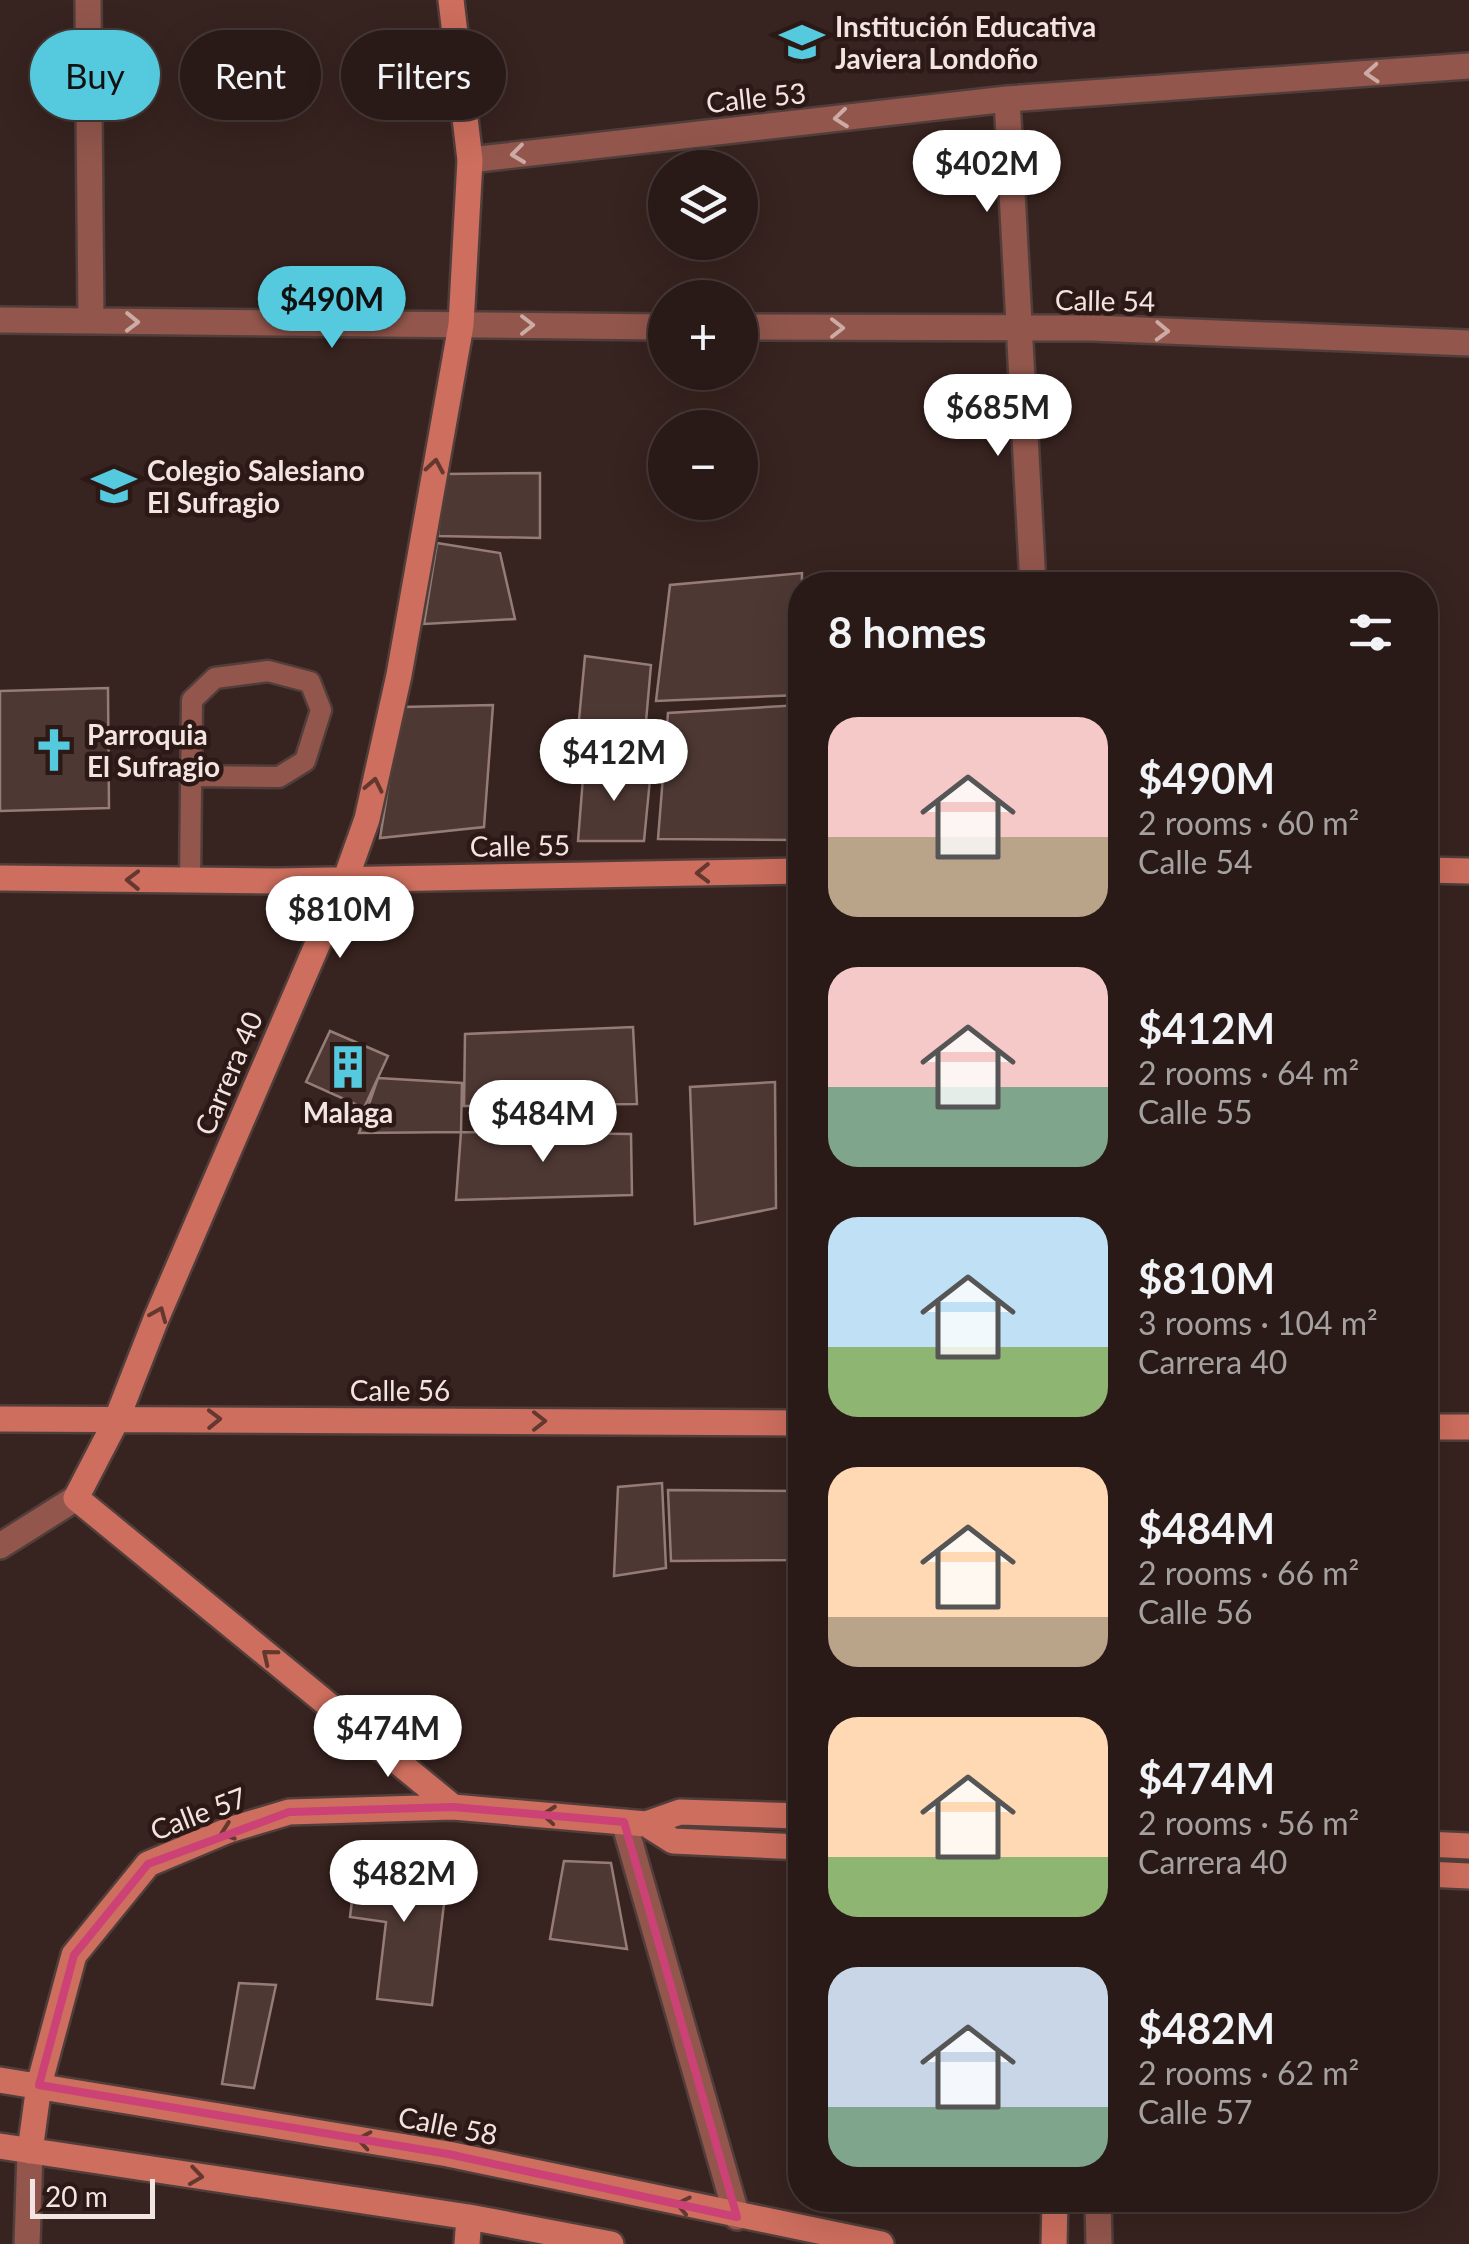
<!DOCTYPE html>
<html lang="en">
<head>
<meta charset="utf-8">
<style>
	body { margin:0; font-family:Lato,sans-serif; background:#312320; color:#f1f3f6; height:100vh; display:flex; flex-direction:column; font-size:38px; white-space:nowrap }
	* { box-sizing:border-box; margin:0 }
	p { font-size:32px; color:#a5a1a1 }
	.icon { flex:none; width:55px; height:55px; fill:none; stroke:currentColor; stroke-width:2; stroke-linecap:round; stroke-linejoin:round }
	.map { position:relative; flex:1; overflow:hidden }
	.panel { position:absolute; left:788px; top:572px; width:650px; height:1640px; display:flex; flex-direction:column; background:#291a17; border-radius:40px; box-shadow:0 10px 40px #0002,0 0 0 2px #453836 }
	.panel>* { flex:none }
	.banner { position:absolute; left:30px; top:30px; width:608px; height:90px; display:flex; gap:20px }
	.controls { position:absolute; left:648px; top:150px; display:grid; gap:20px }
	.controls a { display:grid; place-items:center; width:110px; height:110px; border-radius:50%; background:#291a17; box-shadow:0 10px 40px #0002,0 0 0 2px #453836; font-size:50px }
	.scale { position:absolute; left:30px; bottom:25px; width:125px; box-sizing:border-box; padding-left:10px; border:5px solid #f2e4e1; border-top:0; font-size:28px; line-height:35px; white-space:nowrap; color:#f2e4e1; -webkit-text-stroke:8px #2c1915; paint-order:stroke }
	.price { position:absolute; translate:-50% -85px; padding:0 22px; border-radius:35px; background:#fff; color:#222; font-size:32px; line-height:65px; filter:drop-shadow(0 2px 5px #0008) }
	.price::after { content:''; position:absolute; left:50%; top:60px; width:30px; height:22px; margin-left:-15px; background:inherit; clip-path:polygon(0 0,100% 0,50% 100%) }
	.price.current { background:#55cade; color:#111 }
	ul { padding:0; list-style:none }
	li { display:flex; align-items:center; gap:30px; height:250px; padding:0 40px }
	li span { display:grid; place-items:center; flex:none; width:280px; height:200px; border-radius:30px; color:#555 }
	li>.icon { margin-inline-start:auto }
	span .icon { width:120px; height:120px; fill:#fffc; stroke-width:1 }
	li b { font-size:42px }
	h2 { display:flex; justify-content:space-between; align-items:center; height:120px; padding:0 40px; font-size:42px }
	.tag { padding:0 35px; border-radius:45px; background:#291a17; box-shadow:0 10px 40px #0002,0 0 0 2px #453836; font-size:35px; line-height:90px }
	.tag.current { background:#55cade; color:#111 }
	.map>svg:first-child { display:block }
	.building { fill:#4e3834; stroke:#967c77; stroke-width:2.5 }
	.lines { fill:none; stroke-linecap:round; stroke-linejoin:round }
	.lane-casing { stroke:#513e3a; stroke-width:25 }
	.street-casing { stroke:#513e3a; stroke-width:30 }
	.secondary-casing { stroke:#513e3a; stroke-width:30 }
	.lane { stroke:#92564c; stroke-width:20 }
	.street { stroke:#92564c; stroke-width:25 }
	.secondary { stroke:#cd6e5e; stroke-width:25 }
	.oneway { stroke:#ccaba5 }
	.oneway2 { stroke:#64372f }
	.marked { fill:none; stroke:#cc4176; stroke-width:8; stroke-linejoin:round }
	.labels { text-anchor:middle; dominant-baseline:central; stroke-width:9; stroke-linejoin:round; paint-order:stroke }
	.poi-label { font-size:28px; font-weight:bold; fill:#f2e4e1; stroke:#2c1915; text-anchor:start }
	.street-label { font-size:28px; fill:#f2e4e1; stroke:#2c1915 }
</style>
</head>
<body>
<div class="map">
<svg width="1469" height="2244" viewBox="0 0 1469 2244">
	<rect width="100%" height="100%" fill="#37231f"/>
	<path class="building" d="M540,473v65l-102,-2 6,-62z
		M437,543l63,10 15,66 -91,5z
		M802,573l-2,122 -144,6 14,-116z
		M585,656l66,9 -7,79 -67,-3z
		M108,688l1,120 -109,3v-120z
		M493,705l-9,122 -104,11 21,-131z
		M800,705v135l-142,-1 10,-126z
		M584,765l67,4 -7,72h-66z
		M633,1027l4,77 -173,2 1,-72z
		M330,1031l58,25 -24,52 -58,-26z
		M378,1078l84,5 -1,49 -102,1z
		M775,1082l1,126 -81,16 -5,-137z
		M461,1132l170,2 1,61 -176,5z
		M662,1483l4,85 -52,8 4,-89z
		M668,1490l132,1v69l-129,1z
		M357,1860l91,10 -16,135 -55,-6 9,-77 -36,-5z
		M564,1861l47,2 16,86 -77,-10z
		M239,1983l37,2 -22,103 -32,-4z"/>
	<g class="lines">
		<g class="lane-casing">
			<path id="lane" d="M190,881l2,-181 23,-22 53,-7 42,11 11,28 -16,51 -26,16 -88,-1"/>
		</g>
		<g class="street-casing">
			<path id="street" d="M88,0l3,321
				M1007,99l26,486
				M470,160l537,-61 462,-33
				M0,320l665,7
				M740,327l352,1 377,15
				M0,1546l76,-48
				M624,1822l113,395
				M1098,2200l1,44
				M27,2244l3,-93"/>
		</g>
		<g class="secondary-casing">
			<path id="secondary" d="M451,0l19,160 -9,165 -62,350 -32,144 -21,59 -190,441 -40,102 -40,77 377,309
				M1425,870l44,1
				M0,878l276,3 524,-10
				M0,1419l800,4
				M1425,1427h44
				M646,1824l27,17 127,6
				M1425,1844l44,2
				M1425,1874l44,2
				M0,2080l448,74 433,90
				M0,2146l469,71 142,27
				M30,2151l9,-66 35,-130 74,-91 81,-34 60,-18 164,-5 193,17 34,-12 120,4
				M467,2244l2,-27
				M1054,2244l1,-44"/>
		</g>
		<use href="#lane" class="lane"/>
		<use href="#street" class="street"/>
		<use href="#secondary" class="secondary"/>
	</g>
	<defs><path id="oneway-chevron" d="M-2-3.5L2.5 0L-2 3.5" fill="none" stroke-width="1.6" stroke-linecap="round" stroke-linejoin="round" transform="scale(2.5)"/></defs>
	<g class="oneway">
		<use href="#oneway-chevron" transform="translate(1372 73) rotate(176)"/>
		<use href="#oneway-chevron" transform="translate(841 118) rotate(174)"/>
		<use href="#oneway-chevron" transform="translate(518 154) rotate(173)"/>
		<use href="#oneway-chevron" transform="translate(132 322) rotate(1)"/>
		<use href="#oneway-chevron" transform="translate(527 325)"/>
		<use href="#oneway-chevron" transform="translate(837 328)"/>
		<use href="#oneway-chevron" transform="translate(1162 331) rotate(2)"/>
	</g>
	<g class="oneway2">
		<use href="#oneway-chevron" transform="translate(435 466) rotate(-80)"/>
		<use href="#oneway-chevron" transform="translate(374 785) rotate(-78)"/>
		<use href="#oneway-chevron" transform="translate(703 873) rotate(179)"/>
		<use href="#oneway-chevron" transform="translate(133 880) rotate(-179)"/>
		<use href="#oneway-chevron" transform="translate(159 1314) rotate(-67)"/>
		<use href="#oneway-chevron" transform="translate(214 1419) rotate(-1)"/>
		<use href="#oneway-chevron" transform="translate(539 1421)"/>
		<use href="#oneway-chevron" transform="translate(269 1656) rotate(-141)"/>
		<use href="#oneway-chevron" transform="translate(549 1815) rotate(-175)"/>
		<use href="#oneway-chevron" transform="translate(227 1832) rotate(160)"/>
		<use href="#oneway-chevron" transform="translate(364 2140) rotate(-170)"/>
		<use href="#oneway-chevron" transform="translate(196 2176) rotate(8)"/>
		<use href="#oneway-chevron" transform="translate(683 2205) rotate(-168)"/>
	</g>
	<path class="marked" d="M453,1807l171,15 113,395 -289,-63 -409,-69 35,-130 74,-91 141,-52z"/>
	<defs>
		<g id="university-bare" transform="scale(3.45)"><path d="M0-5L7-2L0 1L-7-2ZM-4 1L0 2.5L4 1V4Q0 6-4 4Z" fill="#55cade" stroke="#2c1915" stroke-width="2.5" paint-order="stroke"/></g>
		<g id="church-bare" transform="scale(3.45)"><path d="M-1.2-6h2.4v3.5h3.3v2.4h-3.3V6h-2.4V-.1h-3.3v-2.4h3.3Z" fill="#55cade" stroke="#2c1915" stroke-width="2.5" paint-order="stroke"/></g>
		<g id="building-bare" transform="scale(3.45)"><path d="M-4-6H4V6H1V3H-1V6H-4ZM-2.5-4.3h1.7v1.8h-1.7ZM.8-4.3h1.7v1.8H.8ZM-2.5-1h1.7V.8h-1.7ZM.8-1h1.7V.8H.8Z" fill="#55cade" stroke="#2c1915" stroke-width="2.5" paint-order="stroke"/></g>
	</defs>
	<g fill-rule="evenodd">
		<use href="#university-bare" x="802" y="42"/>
		<use href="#university-bare" x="114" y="486"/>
		<use href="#church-bare" x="54" y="750"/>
		<use href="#building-bare" x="348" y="1067"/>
	</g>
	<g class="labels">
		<g class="poi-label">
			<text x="835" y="26">Institución Educativa<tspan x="835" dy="32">Javiera Londoño</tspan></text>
			<text x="147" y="470">Colegio Salesiano<tspan x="147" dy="32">El Sufragio</tspan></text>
			<text x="87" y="734">Parroquia<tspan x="87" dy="32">El Sufragio</tspan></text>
			<text x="348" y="1112" text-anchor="middle">Malaga</text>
		</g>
		<g class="street-label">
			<text transform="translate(756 97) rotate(-6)">Calle 53</text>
			<text transform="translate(1105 300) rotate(1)">Calle 54</text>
			<text transform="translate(520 845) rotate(-1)">Calle 55</text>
			<text transform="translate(228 1073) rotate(-67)">Carrera 40</text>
			<text x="400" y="1390">Calle 56</text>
			<text transform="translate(198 1813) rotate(-21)">Calle 57</text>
			<text transform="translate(448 2125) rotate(11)">Calle 58</text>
		</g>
	</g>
</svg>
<div class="controls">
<a><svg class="icon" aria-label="layers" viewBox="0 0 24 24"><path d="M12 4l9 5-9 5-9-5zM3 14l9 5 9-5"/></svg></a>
<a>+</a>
<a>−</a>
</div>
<div class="scale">20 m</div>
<b class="price" style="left:987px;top:215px">$402M</b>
<b class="price current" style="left:332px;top:351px">$490M</b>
<b class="price" style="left:998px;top:459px">$685M</b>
<b class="price" style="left:614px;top:804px">$412M</b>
<b class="price" style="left:340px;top:961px">$810M</b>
<b class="price" style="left:543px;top:1165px">$484M</b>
<b class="price" style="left:388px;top:1780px">$474M</b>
<b class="price" style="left:404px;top:1925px">$482M</b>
<div class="banner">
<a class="tag current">Buy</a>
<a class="tag">Rent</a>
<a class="tag">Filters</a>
</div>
<section class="panel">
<h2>8 homes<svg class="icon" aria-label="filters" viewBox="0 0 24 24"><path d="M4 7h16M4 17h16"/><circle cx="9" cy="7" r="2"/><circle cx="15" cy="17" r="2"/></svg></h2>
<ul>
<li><span style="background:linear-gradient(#f6c9c9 60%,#b9a48a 0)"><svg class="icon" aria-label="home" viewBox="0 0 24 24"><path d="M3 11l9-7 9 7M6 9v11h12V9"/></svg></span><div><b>$490M</b><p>2 rooms · 60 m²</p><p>Calle 54</p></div></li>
<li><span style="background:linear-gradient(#f6c9c9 60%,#7fa58c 0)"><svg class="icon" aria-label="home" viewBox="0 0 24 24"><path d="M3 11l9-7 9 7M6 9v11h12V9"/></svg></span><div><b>$412M</b><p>2 rooms · 64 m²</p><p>Calle 55</p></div></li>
<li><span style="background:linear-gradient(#bfe0f5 65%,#8fb573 0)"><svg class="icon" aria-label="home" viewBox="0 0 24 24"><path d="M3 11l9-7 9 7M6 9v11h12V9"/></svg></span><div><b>$810M</b><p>3 rooms · 104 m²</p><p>Carrera 40</p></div></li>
<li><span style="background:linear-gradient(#ffd9b3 75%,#b9a48a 0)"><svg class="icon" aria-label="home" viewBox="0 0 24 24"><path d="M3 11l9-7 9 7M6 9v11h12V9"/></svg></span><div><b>$484M</b><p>2 rooms · 66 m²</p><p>Calle 56</p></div></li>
<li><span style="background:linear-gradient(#ffd9b3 70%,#8fb573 0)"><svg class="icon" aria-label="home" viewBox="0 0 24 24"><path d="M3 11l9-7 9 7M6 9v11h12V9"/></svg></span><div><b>$474M</b><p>2 rooms · 56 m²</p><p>Carrera 40</p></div></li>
<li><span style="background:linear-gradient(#c9d6e8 70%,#7fa58c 0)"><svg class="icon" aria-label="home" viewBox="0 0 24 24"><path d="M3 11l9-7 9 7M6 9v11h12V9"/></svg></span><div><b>$482M</b><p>2 rooms · 62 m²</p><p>Calle 57</p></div></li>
</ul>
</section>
</div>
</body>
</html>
